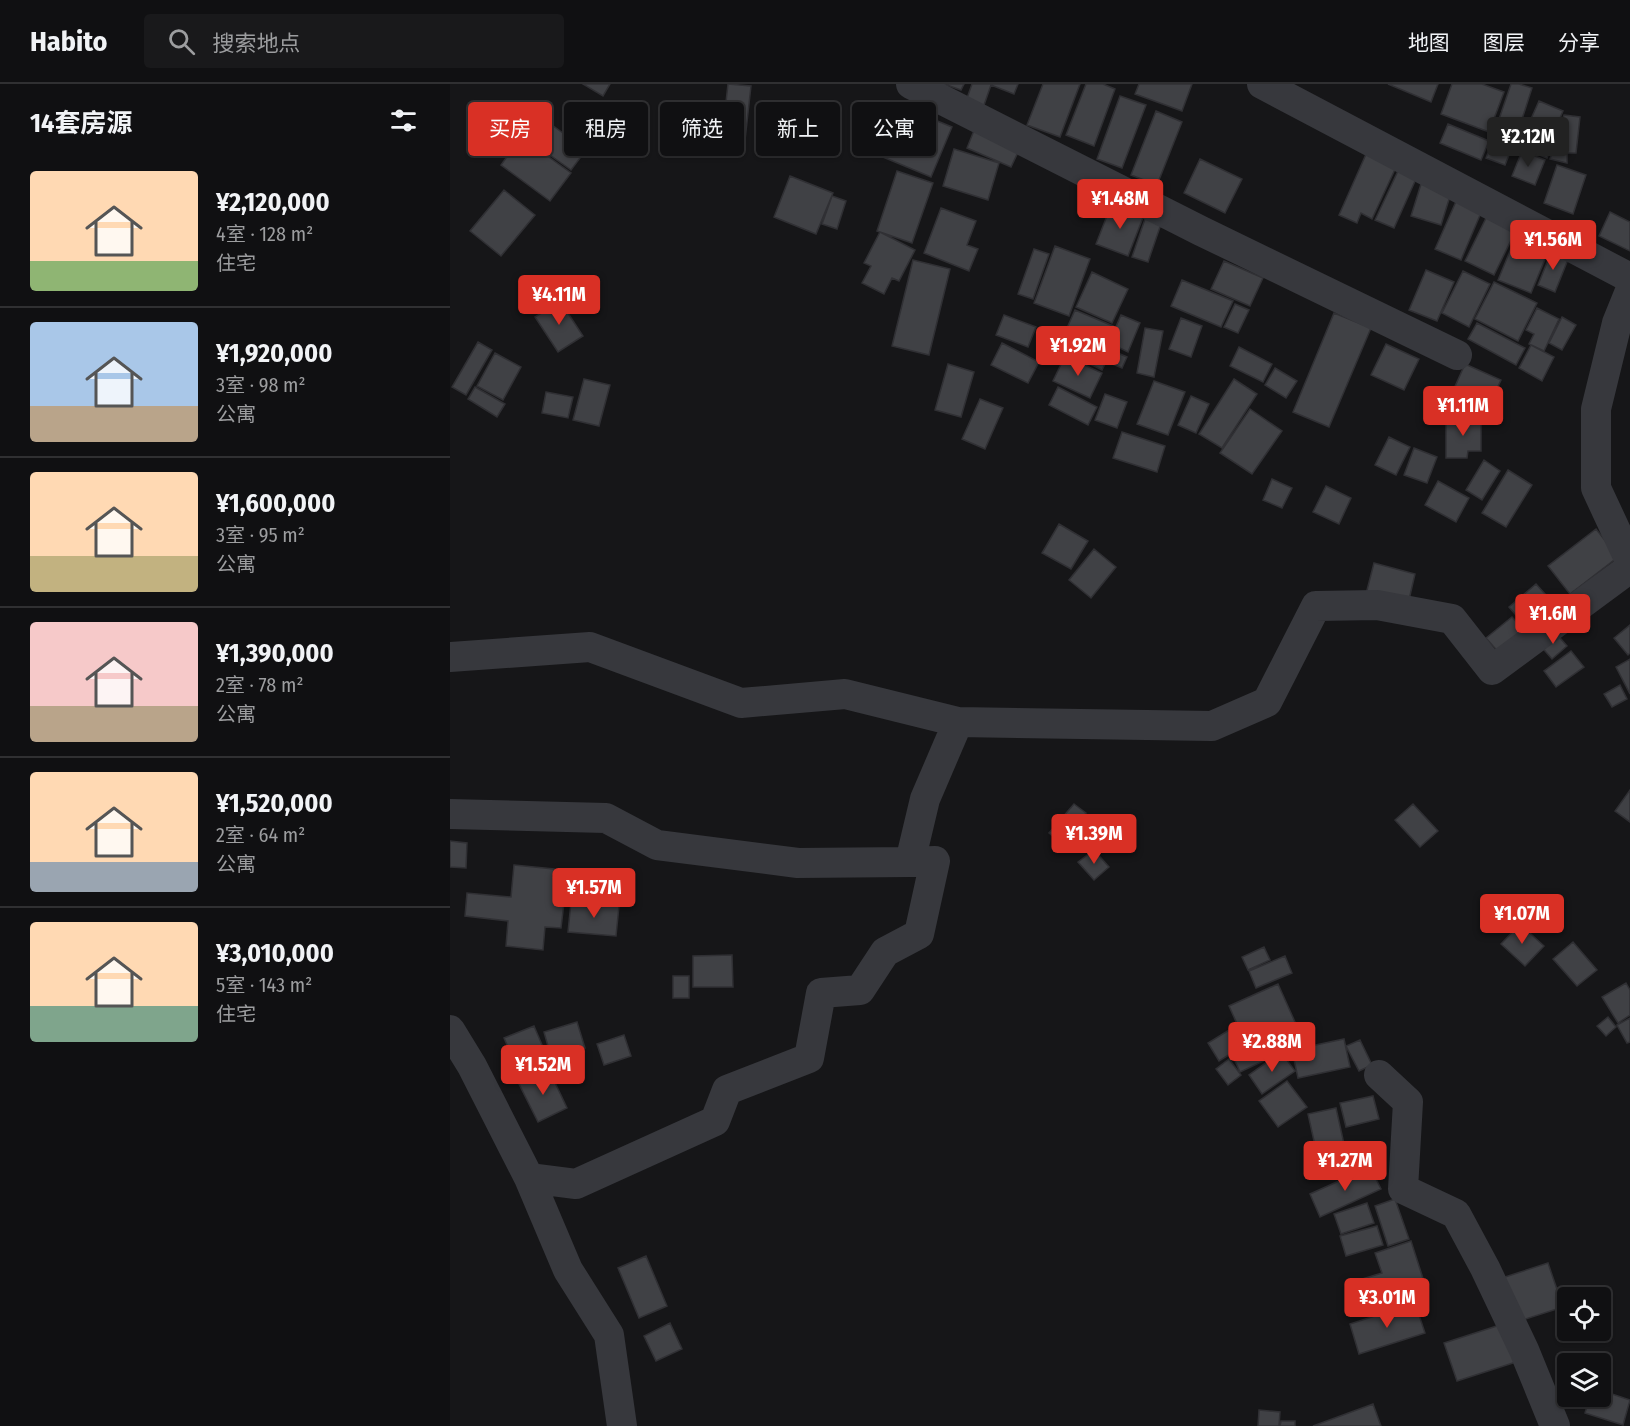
<!DOCTYPE html>
<html lang="zh">
<head>
<meta charset="utf-8">
<style>
	body { margin:0; font-family:"Fira Sans Condensed","Noto Sans SC",sans-serif; background:#19191b; color:#f1f3f6; height:100vh; display:flex; flex-direction:column; font-size:22px; white-space:nowrap }
	* { box-sizing:border-box; margin:0 }
	p { font-size:20px; color:#9c9d9f }
	.icon { flex:none; width:33px; height:33px; fill:none; stroke:currentColor; stroke-width:2; stroke-linecap:round; stroke-linejoin:round }
	.map { position:relative; flex:1; overflow:hidden }
	.sheet { display:flex; flex-direction:column; background:#101012; width:450px }
	.sheet>* { flex:none }
	.banner { position:absolute; left:18px; top:18px; width:570px; height:54px; display:flex; gap:12px }
	.fabs { position:absolute; left:1107px; top:1203px; display:grid; gap:12px }
	.fabs a { display:grid; place-items:center; width:54px; height:54px; border-radius:6px; background:#101012; box-shadow:0 2px 4px #0004,0 0 0 2px #303032; font-size:30px }
	.price { position:absolute; translate:-50% -51px; padding:0 14px; border-radius:6px; background:#d93025; color:#fff; font-size:20px; line-height:39px; filter:drop-shadow(0 2px 3px #0008) }
	.price::after { content:''; position:absolute; left:50%; top:36px; width:18px; height:14px; margin-left:-9px; background:inherit; clip-path:polygon(0 0,100% 0,50% 100%) }
	.price.on { background:#222; color:#fff }
	ul { padding:0; list-style:none }
	li { display:flex; align-items:center; gap:18px; height:150px; padding:0 30px }
	li+li { border-top:2px solid #303032 }
	li span { display:grid; place-items:center; flex:none; width:168px; height:120px; border-radius:6px; color:#555 }
	li>.icon { margin-inline-start:auto }
	span .icon { width:72px; height:72px; fill:#fffc; stroke-width:1 }
	li b { font-size:26px }
	h2 { display:flex; justify-content:space-between; align-items:center; height:72px; padding:0 30px; font-size:26px }
	.tag { padding:0 21px; border-radius:6px; background:#101012; box-shadow:0 2px 4px #0004,0 0 0 2px #303032; font-size:21px; line-height:54px }
	.tag.on { background:#d93025; color:#fff }
	header { display:flex; align-items:center; gap:36px; box-sizing:border-box; height:84px; padding:0 30px; background:#101012; border-bottom:2px solid #303032 }
	header strong { font-size:28px }
	nav { display:flex; gap:33px; margin-inline-start:auto; font-size:21px }
	.search { width:420px; height:54px; background:#19191b; display:flex; align-items:center; gap:15px; box-sizing:border-box; padding:0 21px; border-radius:6px; color:#9c9d9f; font-size:22px }
	main { display:flex; flex:1; min-height:0 }
	.map>svg:first-child { display:block }
	.building { fill:#404145; stroke:#303034; stroke-width:1.5 }
	.lines { fill:none; stroke-linecap:round; stroke-linejoin:round }
	.minor { stroke:#37383d; stroke-width:30 }
</style>
</head>
<body>
<header>
<strong>Habito</strong>
<div class="search"><svg class="icon" aria-label="search" viewBox="0 0 24 24"><circle cx="10" cy="10" r="6"/><path d="M15 15l6 6"/></svg>搜索地点</div>
<nav><a>地图</a><a>图层</a><a>分享</a></nav>
</header>
<main>
<section class="sheet">
<h2>14套房源<svg class="icon" aria-label="filters" viewBox="0 0 24 24"><path d="M4 7h16M4 17h16"/><circle cx="9" cy="7" r="2"/><circle cx="15" cy="17" r="2"/></svg></h2>
<ul>
<li><span style="background:linear-gradient(#ffd9b3 75%,#8fb573 0)"><svg class="icon" aria-label="home" viewBox="0 0 24 24"><path d="M3 11l9-7 9 7M6 9v11h12V9"/></svg></span><div><b>¥2,120,000</b><p>4室 · 128 m²</p><p>住宅</p></div></li>
<li><span style="background:linear-gradient(#a9c7e8 70%,#b9a48a 0)"><svg class="icon" aria-label="home" viewBox="0 0 24 24"><path d="M3 11l9-7 9 7M6 9v11h12V9"/></svg></span><div><b>¥1,920,000</b><p>3室 · 98 m²</p><p>公寓</p></div></li>
<li><span style="background:linear-gradient(#ffd9b3 70%,#c2b280 0)"><svg class="icon" aria-label="home" viewBox="0 0 24 24"><path d="M3 11l9-7 9 7M6 9v11h12V9"/></svg></span><div><b>¥1,600,000</b><p>3室 · 95 m²</p><p>公寓</p></div></li>
<li><span style="background:linear-gradient(#f6c9c9 70%,#b9a48a 0)"><svg class="icon" aria-label="home" viewBox="0 0 24 24"><path d="M3 11l9-7 9 7M6 9v11h12V9"/></svg></span><div><b>¥1,390,000</b><p>2室 · 78 m²</p><p>公寓</p></div></li>
<li><span style="background:linear-gradient(#ffd9b3 75%,#9aa5b1 0)"><svg class="icon" aria-label="home" viewBox="0 0 24 24"><path d="M3 11l9-7 9 7M6 9v11h12V9"/></svg></span><div><b>¥1,520,000</b><p>2室 · 64 m²</p><p>公寓</p></div></li>
<li><span style="background:linear-gradient(#ffd9b3 70%,#7fa58c 0)"><svg class="icon" aria-label="home" viewBox="0 0 24 24"><path d="M3 11l9-7 9 7M6 9v11h12V9"/></svg></span><div><b>¥3,010,000</b><p>5室 · 143 m²</p><p>住宅</p></div></li>
</ul>
</section>
<div class="map">
<svg width="1180" height="1342" viewBox="0 0 1180 1342">
	<rect width="100%" height="100%" fill="#161618"/>
	<path class="building" d="M133,0h27l-7,12z
		M278,0l23,2 -6,54 -23,-2z
		M494,0h20l-3,6z
		M522,0h46l-4,10 -23,-9 -8,23 -17,-7z
		M593,0h37l-20,53 -33,-12z
		M636,0h17l12,5 -21,57 -28,-11z
		M689,0h53l-10,27 -47,-17z
		M938,0h50l-7,18z
		M1002,0h30l22,8 -15,40 -48,-18z
		M1061,0h8l13,4 -15,47 -21,-7z
		M670,12l26,9 -24,63 -25,-9z
		M1089,17l24,10 -12,29 -25,-10z
		M463,27l39,16 -21,50 -48,-20 8,-20 9,3z
		M706,27l26,11 -25,63 -26,-10z
		M1114,31l16,2 -4,36h-9v10l-17,-4z
		M91,33l45,33 -15,20 -45,-32z
		M998,40l41,17 -8,19 -41,-17z
		M525,44l45,20 -9,19 -44,-19z
		M1046,48l19,8 -10,25 -19,-7z
		M1080,52l22,9 -5,13 -22,-9z
		M71,53l50,36 -21,28 -49,-36z
		M504,65l45,14 -11,37 -45,-14z
		M1072,67l23,9 -10,25 -23,-9z
		M917,68l30,13 -25,54 -11,-6 -4,10 -18,-8z
		M750,75l42,20 -17,34 -41,-20z
		M1107,81l29,10 -13,39 -29,-11z
		M447,87l36,12 -21,60 -35,-12z
		M948,87l18,8 -22,49 -19,-8z
		M340,92l43,17 -17,41 -42,-17z
		M971,100l30,9 -10,32 -30,-9z
		M54,106l31,25 -34,41 -31,-25z
		M382,112l14,5 -9,28 -15,-5z
		M1008,113l25,11 -22,52 -26,-11z
		M662,119l32,12 -16,41 -32,-12z
		M491,124l35,13 -9,24 11,4 -9,22 -45,-18z
		M1040,126l29,14 -25,51 -29,-14z
		M1160,128l20,10v29l-31,-15z
		M695,135l16,5 -13,38 -16,-5z
		M430,148l35,18 -16,31 -7,-3 -8,16 -22,-11 9,-17 -7,-3z
		M1065,155l33,13 -17,41 -33,-13z
		M605,162l35,13 -21,57 -35,-13z
		M584,165l15,5 -16,45 -15,-5z
		M1102,166l17,7 -14,35 -17,-7z
		M463,176l37,9 -21,86 -37,-9z
		M774,177l39,17 -13,28 -39,-17z
		M976,186l28,12 -17,39 -28,-11z
		M1013,187l27,13 -21,43 -27,-14z
		M642,188l36,17 -16,34 -36,-16z
		M732,196l51,21 -12,26 -50,-21z
		M1044,198l43,21 -19,38 -43,-22z
		M110,217l23,35 -25,16 -23,-35z
		M785,220l14,6 -11,23 -14,-6z
		M1087,224l22,11 -15,32 -15,-7 5,-10 -8,-4z
		M625,226l38,16 -8,19 -38,-17z
		M884,229l37,15 -42,99 -36,-15z
		M554,231l32,12 -8,20 -32,-12z
		M671,231l19,8 -12,29 -19,-9z
		M1112,233l14,8 -14,25 -13,-7z
		M731,234l21,8 -11,31 -22,-8z
		M1027,239l48,25 -9,17 -48,-26z
		M695,244l18,3 -9,46 -17,-4z
		M619,249l20,10 -7,14 -20,-9z
		M28,258l14,8 -26,45 -14,-8z
		M641,258l20,10 -9,18 -20,-10z
		M552,259l37,19 -11,21 -37,-18z
		M936,260l33,15 -15,31 -33,-15z
		M1081,261l23,12 -12,24 -23,-13z
		M789,263l33,17 -9,18 -33,-16z
		M663,267l14,6 -5,11 -14,-6z
		M45,269l26,14 -18,33 -26,-14z
		M615,272l37,17 -12,25 -37,-17z
		M498,280l26,8 -13,45 -26,-7z
		M1015,280l36,16 -13,27 -35,-16z
		M825,284l22,13 -11,17 -21,-13z
		M134,295l26,6 -11,41 -26,-6z
		M784,295l23,15 -35,54 -23,-14z
		M704,297l31,11 -17,43 -31,-11z
		M25,303l30,17 -8,13 -29,-18z
		M608,303l39,20 -9,18 -39,-20z
		M96,308l27,5 -5,21 -26,-5z
		M655,310l22,8 -10,26 -22,-8z
		M741,312l18,8 -13,29 -18,-8z
		M530,315l23,9 -18,41 -23,-10z
		M800,325l32,22 -30,43 -32,-21z
		M996,335h35v32h-13l-1,7h-21z
		M672,348l43,14 -8,26 -44,-14z
		M939,353l21,10 -14,28 -21,-10z
		M964,364l23,9 -10,26 -23,-8z
		M1034,376l16,11 -18,29 -16,-10z
		M1058,386l24,15 -26,42 -24,-14z
		M822,395l20,9 -10,20 -19,-8z
		M988,397l31,17 -13,24 -31,-17z
		M876,402l25,12 -12,26 -26,-12z
		M609,440l29,17 -17,28 -29,-16z
		M1146,445l22,28 -48,37 -22,-28z
		M644,465l22,18 -25,31 -22,-18z
		M924,479l41,11 -7,30 -42,-10z
		M1086,500l19,21 -27,24 -19,-22z
		M1062,533l14,15 -26,22 -14,-16z
		M1180,541v28l-2,2 -14,-17z
		M1104,547l13,15 -15,13 -13,-15z
		M1121,567l13,16 -28,20 -12,-16z
		M1180,575v35l-14,-27z
		M1170,601l7,14 -15,8 -8,-13z
		M1180,706v32l-15,-11z
		M624,720l12,9 -7,8 9,8 -18,22 -21,-18z
		M963,720l25,27 -18,16 -25,-27z
		M0,757l17,2 -1,25 -16,-1z
		M644,766l15,17 -15,13 -16,-18z
		M64,781l40,4 -1,7 14,1 -6,51 -16,-1 -2,23 -37,-4 2,-25 -43,-5 2,-23 44,4z
		M121,818l48,4 -3,30 -48,-4z
		M1070,840l24,22 -19,20 -24,-22z
		M1123,858l24,28 -20,16 -24,-27z
		M814,863l6,13 -22,10 -6,-13z
		M282,871l1,32h-40v-31z
		M835,872l7,17 -36,15 -7,-17z
		M223,892h16v22h-16z
		M1176,899l4,7v25l-12,8 -16,-26z
		M828,900l17,38 -49,22 -17,-38z
		M1158,933l8,10 -10,9 -9,-10z
		M1180,934v24l-3,1 -10,-18z
		M127,938l8,26 -34,9 -7,-25z
		M84,942l17,40 -29,13 -18,-41z
		M784,943l11,18 -26,16 -11,-18z
		M830,947l9,18 -49,23 -8,-18z
		M174,951l7,21 -27,9 -7,-21z
		M894,955l6,28 -52,11 -6,-28z
		M910,956l12,25 -13,6 -13,-25z
		M831,968l14,19 -33,23 -13,-19z
		M779,975l12,16 -13,10 -12,-16z
		M99,986l18,38 -29,14 -19,-38z
		M837,997l20,26 -29,20 -19,-26z
		M923,1012l6,23 -33,8 -6,-24z
		M886,1024l8,36 -28,6 -8,-36z
		M920,1083l11,22 -61,28 -10,-23z
		M945,1115l14,40 -21,7 -13,-40z
		M917,1119l7,20 -33,11 -7,-20z
		M927,1142l6,19 -37,11 -6,-20z
		M961,1157l17,53 -69,22 -10,-33 33,-10 -7,-20z
		M196,1172l21,50 -28,12 -21,-50z
		M1098,1179l15,44 -47,15 -14,-44z
		M965,1219l10,30 -66,21 -9,-30z
		M220,1239l12,26 -26,12 -12,-25z
		M1053,1240l13,38 -59,19 -13,-38z
		M1150,1306l30,10 -7,25 -38,-12 5,-17h10z
		M923,1320l8,22h-68z
		M809,1326l21,2 -1,14h-21z
		M831,1337h14v5h-15z"/>
	<g class="lines">
		<path class="minor" d="M461,0l290,147 256,124
			M812,0l368,194
			M1180,207l-13,32 -21,86v79l34,73
			M0,573l140,-10 151,56 104,-9 113,28 254,4 55,-24 49,-96 61,-1 75,14 40,51 138,-102
			M0,730l156,4 51,27 141,18 112,-1 15,-63 33,-77
			M0,946l22,36 57,112 39,92 41,65 13,91
			M929,991l29,27 -5,87 53,25 29,54 39,82 31,76
			M79,1094l47,6 139,-63 12,-31 82,-32 12,-65 39,-3 25,-38 34,-18 16,-73 -25,1"/>
	</g>
</svg>
<div class="fabs">
<a><svg class="icon" aria-label="locate" viewBox="0 0 24 24"><circle cx="12" cy="12" r="6"/><path d="M12 2v4M12 18v4M2 12h4M18 12h4"/></svg></a>
<a><svg class="icon" aria-label="layers" viewBox="0 0 24 24"><path d="M12 4l9 5-9 5-9-5zM3 14l9 5 9-5"/></svg></a>
</div>
<b class="price on" style="left:1078px;top:84px">¥2.12M</b>
<b class="price" style="left:670px;top:146px">¥1.48M</b>
<b class="price" style="left:1103px;top:187px">¥1.56M</b>
<b class="price" style="left:109px;top:242px">¥4.11M</b>
<b class="price" style="left:628px;top:293px">¥1.92M</b>
<b class="price" style="left:1013px;top:353px">¥1.11M</b>
<b class="price" style="left:1103px;top:561px">¥1.6M</b>
<b class="price" style="left:644px;top:781px">¥1.39M</b>
<b class="price" style="left:144px;top:835px">¥1.57M</b>
<b class="price" style="left:1072px;top:861px">¥1.07M</b>
<b class="price" style="left:822px;top:989px">¥2.88M</b>
<b class="price" style="left:93px;top:1012px">¥1.52M</b>
<b class="price" style="left:895px;top:1108px">¥1.27M</b>
<b class="price" style="left:937px;top:1245px">¥3.01M</b>
<div class="banner">
<a class="tag on">买房</a>
<a class="tag">租房</a>
<a class="tag">筛选</a>
<a class="tag">新上</a>
<a class="tag">公寓</a>
</div>
</div>
</main>
</body>
</html>
